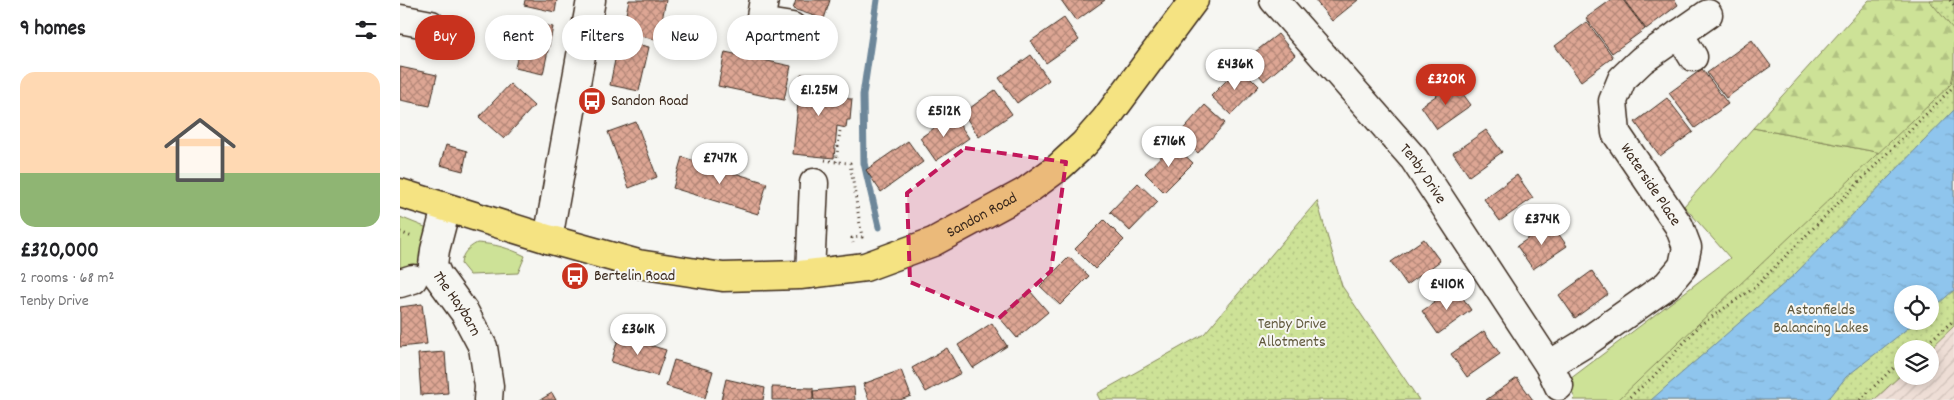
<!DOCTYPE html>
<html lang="en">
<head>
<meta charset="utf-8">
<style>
	body { margin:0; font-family:Dekko,sans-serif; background:#f2f2f2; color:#202124; height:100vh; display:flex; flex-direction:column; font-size:19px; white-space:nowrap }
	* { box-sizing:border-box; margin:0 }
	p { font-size:16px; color:#757577 }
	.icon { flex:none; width:28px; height:28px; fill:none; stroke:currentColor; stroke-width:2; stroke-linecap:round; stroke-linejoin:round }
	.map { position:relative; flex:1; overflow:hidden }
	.drawer { display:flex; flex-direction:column; background:#fff; width:400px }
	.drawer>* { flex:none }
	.guide { position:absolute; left:15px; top:15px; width:475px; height:45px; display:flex; gap:10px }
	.controls { position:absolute; left:1494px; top:285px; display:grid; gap:10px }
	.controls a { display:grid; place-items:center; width:45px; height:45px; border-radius:50%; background:#fff; box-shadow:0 2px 8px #0003; font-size:25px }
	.price { position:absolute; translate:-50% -42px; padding:0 11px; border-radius:18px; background:#fff; color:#222; font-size:16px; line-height:32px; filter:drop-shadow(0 1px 2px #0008) }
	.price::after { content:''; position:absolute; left:50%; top:30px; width:15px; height:11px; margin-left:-8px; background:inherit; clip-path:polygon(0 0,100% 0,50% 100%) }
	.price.current { background:#c8321e; color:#fff }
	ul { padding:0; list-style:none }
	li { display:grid; align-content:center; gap:10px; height:265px; padding:0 20px }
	li span { display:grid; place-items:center; height:155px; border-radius:15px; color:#555 }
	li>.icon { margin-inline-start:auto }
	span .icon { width:90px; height:90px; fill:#fffc; stroke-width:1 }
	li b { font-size:21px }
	h2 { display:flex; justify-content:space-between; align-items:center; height:60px; padding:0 20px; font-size:21px }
	.tag { padding:0 18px; border-radius:22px; background:#fff; box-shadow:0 2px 8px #0003; font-size:18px; line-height:45px }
	.tag.current { background:#c8321e; color:#fff }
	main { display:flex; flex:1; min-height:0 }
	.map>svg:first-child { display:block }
	.industrial { fill:url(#industrial-furrows) }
	.grass { fill:#cde297; stroke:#84865a }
	.forest { fill:url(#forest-firs); stroke:#84865a }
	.park { fill:url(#park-dots); stroke:#84865a; fill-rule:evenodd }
	.water { fill:url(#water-ripples); stroke:#6d879a }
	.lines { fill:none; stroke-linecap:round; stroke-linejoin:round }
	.stream { stroke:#6d879a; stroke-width:7 }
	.building { fill:url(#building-cross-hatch); stroke:#3b2a1e }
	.minor-casing { stroke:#3b2a1e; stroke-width:31 }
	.major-casing { stroke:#3b2a1e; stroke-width:31 }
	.path { stroke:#3b2a1e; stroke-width:3; stroke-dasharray:1 4; stroke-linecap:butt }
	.minor { stroke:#f6f6f2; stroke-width:28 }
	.major { stroke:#f5e382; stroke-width:28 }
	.marked { fill:#c2185b; fill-opacity:0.2; stroke:#c2185b; stroke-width:4; stroke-dasharray:10 6; stroke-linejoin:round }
	.labels { text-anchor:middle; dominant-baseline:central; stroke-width:4; stroke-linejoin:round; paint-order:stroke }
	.poi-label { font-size:16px; fill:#3b2a1e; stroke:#f6f6f2; text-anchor:start }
	.street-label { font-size:16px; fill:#3b2a1e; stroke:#f6f6f2 }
	.park-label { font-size:16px; fill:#60583c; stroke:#f6f6f2 }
</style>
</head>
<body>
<main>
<section class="drawer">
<h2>9 homes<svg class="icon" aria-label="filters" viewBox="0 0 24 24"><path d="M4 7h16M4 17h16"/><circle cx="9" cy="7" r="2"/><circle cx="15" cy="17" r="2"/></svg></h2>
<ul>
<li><span style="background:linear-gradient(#ffd9b3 65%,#8fb573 0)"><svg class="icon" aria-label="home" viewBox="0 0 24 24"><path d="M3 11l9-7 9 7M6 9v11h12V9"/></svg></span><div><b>£320,000</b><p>2 rooms · 68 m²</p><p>Tenby Drive</p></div></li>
</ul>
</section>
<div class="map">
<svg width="1554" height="400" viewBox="0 0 1554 400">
	<defs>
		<pattern id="industrial-furrows" width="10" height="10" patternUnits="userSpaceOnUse" patternTransform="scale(1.25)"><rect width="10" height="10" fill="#eeded6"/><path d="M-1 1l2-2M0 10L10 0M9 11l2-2" fill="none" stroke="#cdbfb7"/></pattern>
		<pattern id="forest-firs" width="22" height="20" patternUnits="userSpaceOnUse" patternTransform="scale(1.25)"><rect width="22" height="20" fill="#cde297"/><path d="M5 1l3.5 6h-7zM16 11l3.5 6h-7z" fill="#b1c282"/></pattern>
		<pattern id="park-dots" width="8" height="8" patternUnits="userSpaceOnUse" patternTransform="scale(1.25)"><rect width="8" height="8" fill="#cde297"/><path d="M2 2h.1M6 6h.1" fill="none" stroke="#b1c282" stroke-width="1.8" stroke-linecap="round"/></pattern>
		<pattern id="water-ripples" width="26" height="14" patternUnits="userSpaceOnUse" patternTransform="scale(1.25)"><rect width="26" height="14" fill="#8fc5ed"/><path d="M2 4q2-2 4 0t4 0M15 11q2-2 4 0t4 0" fill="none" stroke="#7ca9cb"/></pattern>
		<pattern id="building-cross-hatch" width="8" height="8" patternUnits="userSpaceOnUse" patternTransform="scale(1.25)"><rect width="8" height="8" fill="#dda694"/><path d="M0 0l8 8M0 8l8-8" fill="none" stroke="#b48778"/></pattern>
	</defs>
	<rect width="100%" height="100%" fill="#f6f6f2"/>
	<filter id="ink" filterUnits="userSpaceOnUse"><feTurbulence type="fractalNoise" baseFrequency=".02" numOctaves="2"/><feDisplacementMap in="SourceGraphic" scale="10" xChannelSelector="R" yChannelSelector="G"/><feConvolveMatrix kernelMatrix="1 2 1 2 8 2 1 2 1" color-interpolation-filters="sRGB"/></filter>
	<g filter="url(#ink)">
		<path class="industrial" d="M1554,326v74h-80l28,-26v2h28v-27z"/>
		<path class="grass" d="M1353,128l154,30 -256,242h-78l2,-2 -9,-16 164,-124 -46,-52z
			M0,217l25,10 4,5 -3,27 -26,13z
			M77,243c18,1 32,5 48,13l-7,17 -48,2 -9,-11c1,-11 7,-16 16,-21z"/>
		<path class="forest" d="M1469,0h85v110l-47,48 -154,-30z"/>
		<path class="park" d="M1529,0h25v30z
			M1554,69v257l-24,23h-28v25l-28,26h-256l333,-316zM1502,294h28v27h-28z
			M917,201l25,85 77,114h-319l-3,-6 107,-60z"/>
		<path class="water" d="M1554,110v180l-24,21v-17h-28v27h15l-71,56 -15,19 -5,4h-175l144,-126z"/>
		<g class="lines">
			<path class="stream" d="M477,0l-14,95 1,68 15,64"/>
		</g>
		<path class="building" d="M125,0h32l-2,12 -31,-7z
			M229,0h37l-8,40 -36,-8z
			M396,0h34l-6,19 -31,-10z
			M661,0h44l-29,21z
			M915,0h43l-26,21z
			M1211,0h12l22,29 -33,24 -26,-35z
			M1224,0h51l3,5 -32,24z
			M664,18l15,22 -33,23 -15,-22z
			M125,21l28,6 -10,47 -28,-6z
			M1187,22l26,35 -32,24 -26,-35z
			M878,34l17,21 -31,26 -18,-22z
			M219,40l30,7 -10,44 -29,-6z
			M1352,40l19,26 -45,32 -19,-25z
			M325,52l66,14 -7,34 -66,-14z
			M631,55l18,25 -32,23 -18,-25z
			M0,67l37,8 -7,31 -30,-6z
			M840,67l19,19 -28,29 -20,-19z
			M1302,69l26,35 -33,24 -26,-35z
			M401,74l35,3 -2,21 18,1 -2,21h-3l-1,8 -9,-2 -3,32 -41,-4z
			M1055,83l16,22 -34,24 -16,-23z
			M110,84l24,22 -30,33 -25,-22z
			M595,90l17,24 -33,23 -16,-24z
			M1267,98l26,34 -33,24 -25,-34z
			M805,105l20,18 -27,30 -20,-18z
			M553,115l16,23 -33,23 -16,-23z
			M236,122l21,55 -28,11 -21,-56z
			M1086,130l16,22 -33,24 -16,-23z
			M508,141l15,21 -42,30 -15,-22z
			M773,144l20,19 -29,29 -19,-19z
			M46,145l21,6 -4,20 -23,-6z
			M282,157l85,26 -9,31 -85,-26z
			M1117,175l16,23 -33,23 -16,-22z
			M738,183l20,19 -28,29 -20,-19z
			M704,220l20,20 -29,29 -20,-20z
			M1151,223l16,23 -34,23 -16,-23z
			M1024,239l16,22 -33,24 -16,-23z
			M669,257l20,19 -29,29 -20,-19z
			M1192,271l16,23 -33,24 -16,-23z
			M1056,288l15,22 -33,24 -16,-23z
			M630,291l18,21 -31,26 -18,-21z
			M22,304l5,40 -27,3v-40z
			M592,323l15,23 -34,22 -15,-23z
			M1084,331l16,23 -33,23 -16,-23z
			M219,336l47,14 -9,26 -46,-14z
			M547,348l14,25 -35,19 -14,-24z
			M45,352l3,41 -27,2 -3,-41z
			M274,360l39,11 -8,27 -39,-12z
			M501,370l10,26 -11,4h-31l-6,-16z
			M1117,378l16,22h-47z
			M326,379l39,9 -2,12h-42z
			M372,387l41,1v12h-41z
			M454,387l1,13h-41l-1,-9z
			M152,393l4,7h-16z"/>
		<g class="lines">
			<g class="minor-casing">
				<g id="minor">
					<path d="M364,0l-4,22 32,5"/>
					<path id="s1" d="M874,0l140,159 135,206 10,21"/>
					<path d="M0,19l31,6"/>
					<path d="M1279,34l14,23"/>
					<path id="s2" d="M46,208l-11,42 -2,15 5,11 27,37 18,34 6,39 -1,14"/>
					<path d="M148,239l43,-239"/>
					<path d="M410,274l4,-91"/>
					<path d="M0,283l13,-4"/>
					<path d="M1149,365l33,-20 85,-60 16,-19 4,-19 -8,-21 -63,-93 -3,-32 9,-22 20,-19 66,-46"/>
				</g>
			</g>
			<g class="major-casing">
				<g id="major">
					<path id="s3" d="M0,193l148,46 90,25 85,13 77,-2 65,-8 68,-25 92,-50 34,-25 25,-23 21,-24 89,-120"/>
				</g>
			</g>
			<path class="path" d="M1550,0l4,5
				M436,130h4l-4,32 14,1 12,74 -10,1 1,5
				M425,160l11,2
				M0,232l12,5
				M1520,349l34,-29
				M1226,400l26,-22 48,-53 54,-37 200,-202
				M1460,400l29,-28 13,-10"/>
			<use href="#minor" class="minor"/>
			<use href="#major" class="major"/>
		</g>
	</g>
	<path class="marked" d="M565,148l101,14 -15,109 -53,48 -88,-37 -3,-89z"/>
	<defs>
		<g id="bus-disc" transform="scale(1.4375)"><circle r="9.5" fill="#c8321e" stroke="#f6f6f2"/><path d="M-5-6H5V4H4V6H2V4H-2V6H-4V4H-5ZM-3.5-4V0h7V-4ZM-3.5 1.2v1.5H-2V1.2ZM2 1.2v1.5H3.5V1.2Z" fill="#fff"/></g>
	</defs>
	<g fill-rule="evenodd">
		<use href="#bus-disc" x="192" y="101"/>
		<use href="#bus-disc" x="175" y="276"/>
	</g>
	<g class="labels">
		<g class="poi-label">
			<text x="211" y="101">Sandon Road</text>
			<text x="194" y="276">Bertelin Road</text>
		</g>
		<g class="street-label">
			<text stroke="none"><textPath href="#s1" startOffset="229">Tenby Drive</textPath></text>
			<text transform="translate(1250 185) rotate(56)">Waterside Place</text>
			<text stroke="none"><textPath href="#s3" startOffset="605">Sandon Road</textPath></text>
			<text stroke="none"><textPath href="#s2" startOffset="104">The Haybarn</textPath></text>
		</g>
		<g class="park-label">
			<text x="1421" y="310">Astonfields<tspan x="1421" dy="18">Balancing Lakes</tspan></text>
			<text x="892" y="324">Tenby Drive<tspan x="892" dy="18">Allotments</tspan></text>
		</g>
	</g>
</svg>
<div class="controls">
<a><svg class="icon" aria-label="locate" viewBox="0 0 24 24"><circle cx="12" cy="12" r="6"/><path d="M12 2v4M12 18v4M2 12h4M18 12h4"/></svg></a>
<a><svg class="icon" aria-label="layers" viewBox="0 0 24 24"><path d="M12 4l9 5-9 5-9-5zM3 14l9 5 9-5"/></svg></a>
</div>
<b class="price" style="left:835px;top:91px">£436K</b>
<b class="price current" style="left:1046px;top:106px">£320K</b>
<b class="price" style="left:419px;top:117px">£1.25M</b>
<b class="price" style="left:544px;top:138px">£512K</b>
<b class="price" style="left:769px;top:168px">£716K</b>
<b class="price" style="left:320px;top:185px">£747K</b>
<b class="price" style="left:1142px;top:246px">£374K</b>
<b class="price" style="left:1047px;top:311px">£410K</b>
<b class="price" style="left:238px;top:356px">£361K</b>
<div class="guide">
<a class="tag current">Buy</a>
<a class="tag">Rent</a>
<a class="tag">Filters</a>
<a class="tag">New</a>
<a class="tag">Apartment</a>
</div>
</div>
</main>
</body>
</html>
